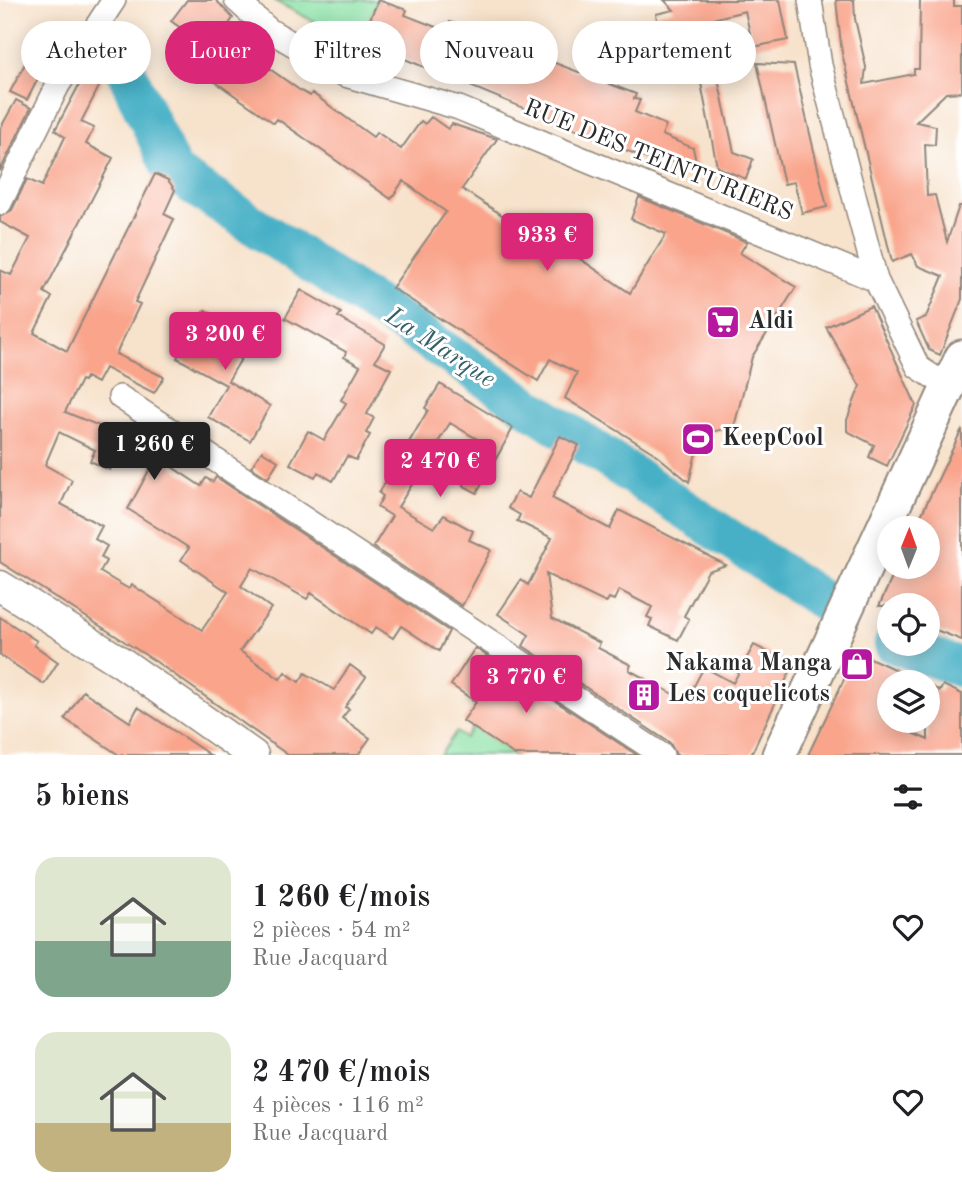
<!DOCTYPE html>
<html lang="fr">
<head>
<meta charset="utf-8">
<style>
	body { margin:0; font-family:"Old Standard TT",serif; background:#f2f2f2; color:#202124; height:100vh; display:flex; flex-direction:column; font-size:26px; white-space:nowrap }
	* { box-sizing:border-box; margin:0 }
	p { font-size:23px; color:#757577 }
	.icon { flex:none; width:38px; height:38px; fill:none; stroke:currentColor; stroke-width:2; stroke-linecap:round; stroke-linejoin:round }
	.map { position:relative; height:755px; overflow:hidden }
	.side { display:flex; flex-direction:column; background:#fff; flex:1 }
	.side>* { flex:none }
	.guide { position:absolute; left:21px; top:21px; width:920px; height:63px; display:flex; gap:14px }
	.needle { width:46px; rotate:1deg }
	.fabs { position:absolute; left:877px; top:516px; display:grid; gap:14px }
	.fabs a { display:grid; place-items:center; width:63px; height:63px; border-radius:50%; background:#fff; box-shadow:0 4px 18px #0003; font-size:35px }
	.price { position:absolute; translate:-50% -60px; padding:0 16px; border-radius:7px; background:#db2777; color:#fff; font-size:23px; line-height:46px; filter:drop-shadow(0 2px 4px #0008) }
	.price::after { content:''; position:absolute; left:50%; top:42px; width:21px; height:16px; margin-left:-10px; background:inherit; clip-path:polygon(0 0,100% 0,50% 100%) }
	.price.active { background:#222; color:#fff }
	ul { padding:0; list-style:none }
	li { display:flex; align-items:center; gap:21px; height:175px; padding:0 35px }
	li span { display:grid; place-items:center; flex:none; width:196px; height:140px; border-radius:21px; color:#555 }
	li>.icon { margin-inline-start:auto }
	span .icon { width:84px; height:84px; fill:#fffc; stroke-width:1 }
	li b { font-size:30px }
	h2 { display:flex; justify-content:space-between; align-items:center; height:84px; padding:0 35px; font-size:30px }
	.pill { padding:0 24px; border-radius:32px; background:#fff; box-shadow:0 4px 18px #0003; font-size:24px; line-height:63px }
	.pill.active { background:#db2777; color:#fff }
	.map>svg:first-child { display:block }
	.green { fill:#8ae1a5; stroke:#5a8668; stroke-width:2 }
	.lines { fill:none; stroke-linecap:round; stroke-linejoin:round }
	.river { stroke:#47b0c6; stroke-width:40 }
	.building { fill:#f9a48b }
	.minor-casing { stroke:#91867b; stroke-width:26 }
	.tertiary-casing { stroke:#91867b; stroke-width:33 }
	.secondary-casing { stroke:#91867b; stroke-width:37 }
	.minor { stroke:#fff; stroke-width:23 }
	.tertiary { stroke:#fff; stroke-width:30 }
	.secondary { stroke:#fff; stroke-width:33 }
	.labels { text-anchor:middle; dominant-baseline:central; stroke-width:6; stroke-linejoin:round; paint-order:stroke }
	.street-label { font-size:24px; fill:#2b2b2b; stroke:#fff }
	.poi-label { font-size:24px; font-weight:bold; fill:#2b2b2b; stroke:#fff; text-anchor:start }
	.water-label { font-size:26px; font-style:italic; fill:#366069; stroke:#fff }
</style>
</head>
<body>
<div class="map">
<svg width="962" height="755" viewBox="0 0 962 755">
	<rect width="100%" height="100%" fill="#fff"/>
	<filter id="ink" filterUnits="userSpaceOnUse"><feTurbulence type="fractalNoise" baseFrequency=".0143" numOctaves="2"/><feDisplacementMap in="SourceGraphic" scale="14" xChannelSelector="R" yChannelSelector="G"/><feConvolveMatrix kernelMatrix="1 2 1 2 8 2 1 2 1" color-interpolation-filters="sRGB"/></filter>
	<filter id="wash" filterUnits="userSpaceOnUse"><feTurbulence type="fractalNoise" baseFrequency=".00686" numOctaves="4" result="noise"/><feDisplacementMap in="SourceGraphic" scale="28" xChannelSelector="R" yChannelSelector="G"/><feGaussianBlur stdDeviation="1.57" result="paint"/><feColorMatrix in="noise" values="0 0 0 0 0 0 0 0 0 0 0 0 0 0 0 0 0 1.4 0 .05"/><feComposite in="paint" operator="in"/></filter>
	<g filter="url(#wash)">
		<rect width="100%" height="100%" fill="#f7e2cb"/>
		<path class="green" d="M273,0h105l-19,45z
			M473,727l42,28h-75l16,-23 9,6z"/>
		<g class="lines">
			<path class="river" d="M112,41l61,131 655,432
				M894,644l68,24"/>
		</g>
		<g id="blocks">
			<path class="building" d="M187,0h29l17,18 -11,17 76,54 12,7 2,-3 61,44 4,-5 24,17 20,-28 4,3 6,-7 17,12 4,-5 45,15 -35,50 69,45 4,-6 95,65 36,-59 -35,-15 8,-22 108,45 -7,11 56,34 -44,70 -18,70 -27,6 -10,16 -8,33 -35,-29 -89,-55 12,-25 -27,-14 -12,22 -146,-93 54,-76 -43,-31 -12,18 -114,-80 -3,4 -77,-54 14,-19 -40,-29z
				M378,0l29,10 -2,5 41,16 4,-9 46,18 4,-8 52,16 -5,12 89,34 -2,5 6,1 -5,12 31,13 -4,10 31,13 5,24 -44,-18 -2,7 -291,-120z
				M664,0h116l8,40 -35,7 -8,-36 -86,21 -3,-18 18,-4z
				M836,0h18l1,19 11,48 -2,17 50,-10v-5h5l1,-69h34v6h8v86l-16,1 -30,29 20,4 -1,19 -10,-1 2,52 8,-1 12,47 12,-36h3v93l-22,56 -11,-5 -13,-29 10,-4 17,-41 -25,-10 -6,-12 -20,8 -50,-209z
				M37,41l16,9 -26,50 -17,-8z
				M757,63l37,2 33,142 -25,6 -8,-31 -10,2z
				M86,72l16,9 -21,41 13,6 -8,16 27,14 -69,134 8,5 -18,36 33,18 88,-177 13,6 7,10 -11,24 10,5 -39,83 5,2 -24,50 48,23 -10,16 -49,-25 -8,15 -11,-6 -2,4 -3,-1 -16,32 64,26 -19,32 -20,-9 5,-11 -36,-18 -14,33 27,15 -11,24 41,22 -7,13 12,7 -6,11 5,4 -6,11 29,17 3,-4 70,45 26,-38 -47,-32 8,-12 -61,-39 36,-66 16,10 -8,14 29,19 5,-8 7,4 3,-5 233,154 -10,20 -38,-25 -8,12 -17,-11 -5,7 -60,-41 -4,6 -55,-31 -11,18 30,22 -31,43 40,28 5,-7 14,10 6,-9 29,17 16,-25 16,12 -21,30 4,2 -7,9 28,20 -12,17h-70l-133,-94 -155,-99v-292l11,5 19,-37 -30,-16v-5l12,-7 15,-31 15,7 23,-49 -10,-7z
				M718,79l16,73 19,7 -7,20 -29,-12 -16,-84z
				M16,100l15,8 -31,63v-42z
				M301,290l40,23 -3,4 47,27 -10,17 16,8 -24,45 7,4 -8,15 4,2 -14,25 -9,-4 -14,25 -15,-9 -3,5 -25,-13 18,-33 16,9 22,-37 -5,-3 19,-34 -16,-9 2,-5 -61,-34z
				M871,306l45,99 -29,61 -18,-9 5,-12 -27,-14v-11l13,-34 -34,-59z
				M205,310l49,27 -26,44 42,25 -20,35 -42,-24 18,-32 -49,-27z
				M440,384l73,44 -36,65 -13,-7v-8l18,-36 -32,-19 -52,84 36,21 10,-13 29,16 -4,9 22,10 -29,56 -89,-59 19,-31 -15,-9 6,-11 -4,-3 49,-83 -3,-2z
				M962,429v211l-34,-13v-21h-49l18,-39h31v-39h-13z
				M560,436l19,9 -27,53 58,31 9,-19 107,55 -18,6 -24,45 5,3 -11,21 -29,-14 3,-7 -5,-2 5,-10 -33,-17 -5,10 -5,-2 -3,5 -60,-29 6,44 48,25 -2,5 33,17 -2,5 57,31 18,-34 29,16 21,-38 39,20 -42,90h-75l-6,-12 -147,-97 6,-11 -31,-21 23,-34 7,5 24,-47 -35,-17 3,-6 -12,-7 9,-16 12,6z
				M262,451l16,10 -10,17 -17,-11z
				M0,617l37,24 -3,4 24,17 -14,22 -44,-29z
				M475,648l162,107h-122l-52,-34 13,-19 -25,-17z
				M857,652l65,30h-33v41l39,17v-55l12,6 3,-6 19,9v61h-154z
				M83,691l47,31 8,-15 72,48h-91l-54,-36z"/>
		</g>
	</g>
	<g filter="url(#ink)">
		<use href="#blocks" fill-opacity="0" stroke="#91867b" stroke-width="2"/>
		<g class="lines">
			<g class="minor-casing">
				<path id="minor" d="M236,0l33,30 76,45 114,33 417,172
					M810,0l10,65 56,215 42,87 32,21
					M0,203l58,-118 56,-85
					M120,397l542,358"/>
			</g>
			<g class="tertiary-casing">
				<path id="tertiary" d="M0,586l121,76 132,93"/>
			</g>
			<g class="secondary-casing">
				<path id="secondary" d="M779,755l183,-398"/>
			</g>
			<use href="#minor" class="minor"/>
			<use href="#tertiary" class="tertiary"/>
			<use href="#secondary" class="secondary"/>
		</g>
	</g>
	<defs>
		<g id="supermarket-square" transform="scale(1.75)"><rect x="-9" y="-9" width="18" height="18" rx="4" fill="#b5179e" stroke="#fff"/><path d="M-6-5.5h2.5l.6 2H6L4.5 2H-2.5L-4.4-4H-6ZM-1.5 3.2a1.3 1.3 0 1 0 .1 0ZM3 3.2a1.3 1.3 0 1 0 .1 0Z" fill="#fff"/></g>
		<g id="stadium-square" transform="scale(1.75)"><rect x="-9" y="-9" width="18" height="18" rx="4" fill="#b5179e" stroke="#fff"/><path d="M0-5a6.5 5 0 1 0 0 10a6.5 5 0 1 0 0-10ZM-3.5-1.8h7v3.6h-7Z" fill="#fff"/></g>
		<g id="shop-square" transform="scale(1.75)"><rect x="-9" y="-9" width="18" height="18" rx="4" fill="#b5179e" stroke="#fff"/><path d="M-5-2.5h2.3a2.7 3.5 0 0 1 5.4 0H5L5.5 6h-11ZM-1.5-2.5h3a1.5 2.3 0 0 0-3 0Z" fill="#fff"/></g>
		<g id="building-square" transform="scale(1.75)"><rect x="-9" y="-9" width="18" height="18" rx="4" fill="#b5179e" stroke="#fff"/><path d="M-4-6H4V6H1V3H-1V6H-4ZM-2.5-4.3h1.7v1.8h-1.7ZM.8-4.3h1.7v1.8H.8ZM-2.5-1h1.7V.8h-1.7ZM.8-1h1.7V.8H.8Z" fill="#fff"/></g>
	</defs>
	<g fill-rule="evenodd">
		<use href="#supermarket-square" x="723" y="322"/>
		<use href="#stadium-square" x="698" y="439"/>
		<use href="#shop-square" x="857" y="664"/>
		<use href="#building-square" x="644" y="695"/>
	</g>
	<g class="labels">
		<g class="street-label">
			<text transform="translate(658 161) rotate(22)">RUE DES TEINTURIERS</text>
		</g>
		<g class="poi-label">
			<text x="748" y="322">Aldi</text>
			<text x="722" y="439">KeepCool</text>
			<text x="832" y="664" text-anchor="end">Nakama Manga</text>
			<text x="668" y="695">Les coquelicots</text>
		</g>
		<g class="water-label">
			<text transform="translate(440 348) rotate(33)">La Marque</text>
		</g>
	</g>
</svg>
<div class="fabs">
<a><svg class="needle" viewBox="-14 -14 28 28"><path d="M0-13l5 13h-10z" fill="#e53935"/><path d="M0 13l5-13h-10z" fill="#757577"/></svg></a>
<a><svg class="icon" aria-label="locate" viewBox="0 0 24 24"><circle cx="12" cy="12" r="6"/><path d="M12 2v4M12 18v4M2 12h4M18 12h4"/></svg></a>
<a><svg class="icon" aria-label="layers" viewBox="0 0 24 24"><path d="M12 4l9 5-9 5-9-5zM3 14l9 5 9-5"/></svg></a>
</div>
<b class="price" style="left:547px;top:273px">933 €</b>
<b class="price" style="left:225px;top:372px">3 200 €</b>
<b class="price active" style="left:154px;top:482px">1 260 €</b>
<b class="price" style="left:440px;top:499px">2 470 €</b>
<b class="price" style="left:526px;top:715px">3 770 €</b>
<div class="guide">
<a class="pill">Acheter</a>
<a class="pill active">Louer</a>
<a class="pill">Filtres</a>
<a class="pill">Nouveau</a>
<a class="pill">Appartement</a>
</div>
</div>
<section class="side">
<h2>5 biens<svg class="icon" aria-label="filters" viewBox="0 0 24 24"><path d="M4 7h16M4 17h16"/><circle cx="9" cy="7" r="2"/><circle cx="15" cy="17" r="2"/></svg></h2>
<ul>
<li><span style="background:linear-gradient(#dfe7d0 60%,#7fa58c 0)"><svg class="icon" aria-label="home" viewBox="0 0 24 24"><path d="M3 11l9-7 9 7M6 9v11h12V9"/></svg></span><div><b>1 260 €/mois</b><p>2 pièces · 54 m²</p><p>Rue Jacquard</p></div><svg class="icon" aria-label="heart" viewBox="0 0 24 24"><path d="M12 20l-8-8c-3-5 5-10 8-4 3-6 11-1 8 4z"/></svg></li>
<li><span style="background:linear-gradient(#dfe7d0 65%,#c2b280 0)"><svg class="icon" aria-label="home" viewBox="0 0 24 24"><path d="M3 11l9-7 9 7M6 9v11h12V9"/></svg></span><div><b>2 470 €/mois</b><p>4 pièces · 116 m²</p><p>Rue Jacquard</p></div><svg class="icon" aria-label="heart" viewBox="0 0 24 24"><path d="M12 20l-8-8c-3-5 5-10 8-4 3-6 11-1 8 4z"/></svg></li>
</ul>
</section>
</body>
</html>
